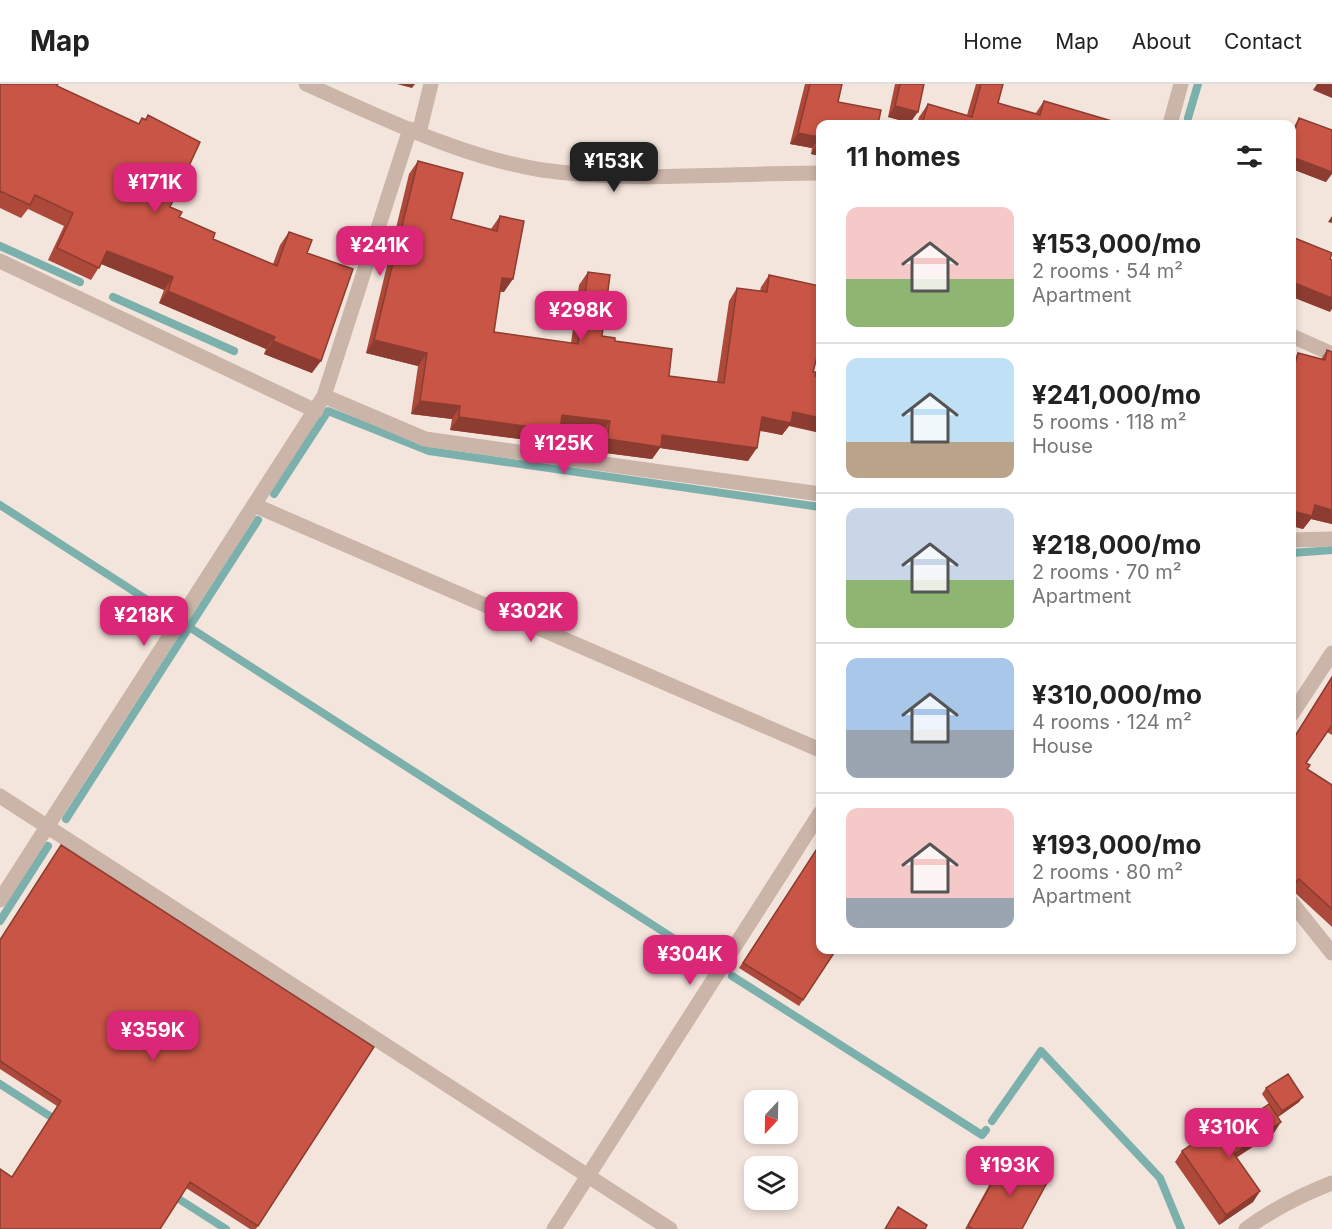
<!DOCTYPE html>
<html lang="en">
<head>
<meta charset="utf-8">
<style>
	body { margin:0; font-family:Inter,sans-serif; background:#f6f6f6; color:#222; height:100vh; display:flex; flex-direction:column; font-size:22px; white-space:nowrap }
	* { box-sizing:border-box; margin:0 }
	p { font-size:20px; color:#767676 }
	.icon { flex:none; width:33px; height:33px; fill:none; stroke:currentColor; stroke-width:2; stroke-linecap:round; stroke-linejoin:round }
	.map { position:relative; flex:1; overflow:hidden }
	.drawer { position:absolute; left:816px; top:36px; width:480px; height:834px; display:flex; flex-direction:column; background:#fff; border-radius:12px; box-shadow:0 3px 9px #0003 }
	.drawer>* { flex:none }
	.needle { width:39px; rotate:202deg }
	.controls { position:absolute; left:744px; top:1006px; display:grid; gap:12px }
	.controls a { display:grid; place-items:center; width:54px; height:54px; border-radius:12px; background:#fff; box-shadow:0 3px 9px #0003; font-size:30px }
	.price { position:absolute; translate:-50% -51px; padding:0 14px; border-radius:12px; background:#db2777; color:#fff; font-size:20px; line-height:39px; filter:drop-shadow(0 2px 3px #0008) }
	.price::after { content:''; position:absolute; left:50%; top:36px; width:18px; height:14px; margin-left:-9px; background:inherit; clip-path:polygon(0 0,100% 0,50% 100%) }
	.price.active { background:#222; color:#fff }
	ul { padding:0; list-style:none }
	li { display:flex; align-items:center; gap:18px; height:150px; padding:0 30px }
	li+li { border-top:2px solid #e0e0e0 }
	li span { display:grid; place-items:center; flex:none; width:168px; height:120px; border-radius:12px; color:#555 }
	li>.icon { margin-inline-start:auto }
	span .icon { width:72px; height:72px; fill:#fffc; stroke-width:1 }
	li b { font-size:26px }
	h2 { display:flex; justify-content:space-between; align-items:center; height:72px; padding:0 30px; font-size:26px }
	header { display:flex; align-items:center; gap:36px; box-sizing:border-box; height:84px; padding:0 30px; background:#fff; border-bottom:2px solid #e0e0e0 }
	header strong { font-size:28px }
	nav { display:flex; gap:33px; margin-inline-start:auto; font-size:21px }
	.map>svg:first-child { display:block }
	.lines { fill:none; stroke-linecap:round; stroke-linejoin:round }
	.stream { stroke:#7bb0ac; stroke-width:8 }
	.minor { stroke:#cbb4a8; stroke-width:15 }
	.wall { fill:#ac493b }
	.shaded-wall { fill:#8c3c30 }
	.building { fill:#c85545; stroke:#8c3c30; stroke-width:1.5 }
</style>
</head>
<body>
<header>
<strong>Map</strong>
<nav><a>Home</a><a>Map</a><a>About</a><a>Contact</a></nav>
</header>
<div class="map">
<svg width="1332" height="1145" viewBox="0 0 1332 1145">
	<rect width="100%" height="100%" fill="#f3e5dc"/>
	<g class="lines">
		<path class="stream" d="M1188,34l10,-34
			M0,162l80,36
			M113,213l121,54
			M274,410l54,-83 101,40 391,56
			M0,421l169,109
			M1292,469l40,-3
			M189,543l523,336
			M66,735l192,-299
			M0,837l48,-75
			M732,892l250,159 4,-5
			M0,1000l59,38
			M992,1037l49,-70 119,127 21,51
			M171,1110l55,35"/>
		<path class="minor" d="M306,0c75,33 154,73 236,86 91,13 186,3 278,3
			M1170,40l11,-40
			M419,49l12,-49
			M0,177l316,150
			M1292,252l40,18
			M324,312l101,43 395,55
			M254,421l566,245
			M1292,456l40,-1
			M1292,630l40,-61
			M0,712l670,433
			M0,816l324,-504 86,-267
			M1292,819l40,50
			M554,1145l266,-416
			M1246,1145c27,-20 55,-34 86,-46"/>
	</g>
	<path class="wall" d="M0,0l57,2 81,38 4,-6 3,1 3,-4 22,92 9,10 34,22 60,25 7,-19 9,-13 18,21 5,120 -48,-19 2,-5 -107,-46 5,-13 -63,-26 -10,16 -43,-20 16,-34 -36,-17 -7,9 -21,-10z
		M805,0h37l-22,72 -9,-2 1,-6 -22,-4z
		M895,0h29l-14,39 -22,-6z
		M976,0h27l-5,19 37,11 9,-13 78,23h-205l2,-7 9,-13 39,11z
		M1299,34l27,64 -34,-13v-39z
		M418,77l33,58 40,10 9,-13 4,76 -4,-1 -6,41 77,11 8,-58 9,-13 14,64 13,5 54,35 48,6 12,-81 8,-13 23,3 1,-4 8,-12 20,151 -7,9 -22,-4 -12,30 -88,-13 -8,11 -54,-7 3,-18 -41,-6v3l-9,12 -101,-13 2,-11 -41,-5 7,-48 -52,-13 43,-179z
		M1327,266l5,2v172l-21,-5 -8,10 -11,-3v-163l6,-10 23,6z
		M1332,593v58l-5,-3 -21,31 1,6 25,16v142l-40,-37v-150z
		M820,760l16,106 -37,56 -60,-38z
		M0,855l374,108 -118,182h-6l-64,-41 -174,-11 45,-71 -57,-37z
		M1266,1004l33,14 -21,15 -16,-23z
		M1227,1048l47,1 -38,25 24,33 -7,11 -34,23 -44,-63 7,-11z
		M1008,1070l14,75h-57l34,-62z"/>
	<path class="shaded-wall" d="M397,0h18l-3,4z
		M1317,0h15v14l-19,-8z
		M895,22l23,6 -8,11 -22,-6z
		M798,49l22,4 -8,11 -22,-4z
		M819,59h1v13l-9,-2z
		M1292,73l40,15v2l-6,8 -34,-13z
		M1332,132v7l-4,-1z
		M107,167l66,26 -9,13 -65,-27z
		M502,194l11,1 -9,13 -11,-1z
		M1292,198l40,16v11l-2,3 -38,-15z
		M168,207l107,46 -9,12 -107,-46z
		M374,256l53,13 -9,13 -52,-13z
		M273,257l48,20 -9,12 -48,-19z
		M420,317l40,5 -8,13 -41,-5z
		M793,328l27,6v15l-31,-7 -7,9 -29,-6 9,-12z
		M562,331l48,6 -9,13 -48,-7z
		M459,333l101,14 -9,12 -101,-13z
		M662,351l95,13 -9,13 -88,-13 -8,11 -54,-7 9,-13z
		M1315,421l17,5v14l-21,-5 -8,10 -11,-3v-15z
		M1299,795l-7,11v-5z
		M1303,1013l-4,5 -21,15 4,-6z
		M1281,1038l-7,11 -48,31 8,-10z
		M1260,1107l-7,11 -34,23 7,-10z"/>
	<path class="building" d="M0,0h58l-1,2 82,38 3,-6 4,2 2,-5 52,27 -30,65 12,5 -3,5 36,16 -2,6 64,27 12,-34 23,8 -5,13 46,16 -32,92 -48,-20 2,-4 -107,-46 5,-14 -66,-26 -8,17 -42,-20 16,-35 -38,-18 -5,10 -30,-14v2z
		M810,0h32l-4,18 43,8 -3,14h-58v19h-1l1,-6 -22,-4z
		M900,0h24l-6,28 -23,-6z
		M981,0h22l-5,19 42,12 4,-14 78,23h-200l6,-20 44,13z
		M1299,34l33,12v42l-40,-15v-23l1,1z
		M418,77l45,12 -12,46 46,12 3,-15 24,5 -11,58 -11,-1 -8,54 84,12 10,-72 22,3 -8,61 13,2v3l57,8 -3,27 55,7 13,-95 30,4 2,-17 51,11v59l-7,27h3l-1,4 5,1v41l-27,-6 -2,11 -29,-6 -5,31 -95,-13 -1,12 -54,-8 3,-18 -48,-6 -2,16 -101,-14 1,-11 -40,-5 7,-48 -53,-13z
		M1292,153l40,16 -2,6 2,1v38l-40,-16z
		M1327,266l5,2v158l-17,-5 -3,11 -20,-5v-136l6,-22 27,7z
		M1332,593v48l-26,38 4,2 -3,4 25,16v124l-33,-30 -7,6v-144z
		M820,760v106h16l-33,50 -60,-37z
		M61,761l313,202 -116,179 -68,-44 -30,47h-160v-60l12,8 49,-76 -61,-40v-121z
		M1288,990l15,23 -21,14 -16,-23z
		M1269,1020l12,18 -47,32 26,37 -34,24 -44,-64 40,-27 5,8z
		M1008,1070l42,23 -28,52h-49l-5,-3z
		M898,1123l29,18 -2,4h-40z"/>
</svg>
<div class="controls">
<a><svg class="needle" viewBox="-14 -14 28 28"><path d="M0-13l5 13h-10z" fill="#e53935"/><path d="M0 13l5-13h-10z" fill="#767676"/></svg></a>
<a><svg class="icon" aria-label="layers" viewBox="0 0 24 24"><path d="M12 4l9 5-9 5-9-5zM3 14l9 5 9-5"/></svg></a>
</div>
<b class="price active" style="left:614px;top:109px">¥153K</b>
<b class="price" style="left:155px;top:130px">¥171K</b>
<b class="price" style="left:380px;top:193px">¥241K</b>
<b class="price" style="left:581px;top:258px">¥298K</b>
<b class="price" style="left:564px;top:391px">¥125K</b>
<b class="price" style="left:531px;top:559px">¥302K</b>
<b class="price" style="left:144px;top:563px">¥218K</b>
<b class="price" style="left:690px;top:902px">¥304K</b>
<b class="price" style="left:153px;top:978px">¥359K</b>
<b class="price" style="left:1229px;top:1075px">¥310K</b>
<b class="price" style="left:1010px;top:1113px">¥193K</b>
<section class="drawer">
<h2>11 homes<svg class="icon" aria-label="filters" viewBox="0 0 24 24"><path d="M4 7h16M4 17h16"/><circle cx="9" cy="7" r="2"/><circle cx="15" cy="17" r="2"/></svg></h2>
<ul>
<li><span style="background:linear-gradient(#f6c9c9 60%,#8fb573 0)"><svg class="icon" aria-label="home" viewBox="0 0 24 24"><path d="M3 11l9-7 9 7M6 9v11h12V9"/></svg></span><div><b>¥153,000/mo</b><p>2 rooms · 54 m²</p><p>Apartment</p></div></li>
<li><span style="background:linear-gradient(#bfe0f5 70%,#b9a48a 0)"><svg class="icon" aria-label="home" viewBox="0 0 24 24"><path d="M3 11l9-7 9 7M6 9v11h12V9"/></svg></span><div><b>¥241,000/mo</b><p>5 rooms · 118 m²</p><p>House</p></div></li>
<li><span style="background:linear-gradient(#c9d6e8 60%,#8fb573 0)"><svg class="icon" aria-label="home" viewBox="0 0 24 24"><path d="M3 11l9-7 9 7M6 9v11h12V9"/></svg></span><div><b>¥218,000/mo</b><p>2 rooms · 70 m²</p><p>Apartment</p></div></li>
<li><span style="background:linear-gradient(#a9c7e8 60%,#9aa5b1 0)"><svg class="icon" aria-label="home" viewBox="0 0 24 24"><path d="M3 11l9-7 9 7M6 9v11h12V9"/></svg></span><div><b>¥310,000/mo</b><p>4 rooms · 124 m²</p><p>House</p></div></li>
<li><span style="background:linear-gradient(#f6c9c9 75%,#9aa5b1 0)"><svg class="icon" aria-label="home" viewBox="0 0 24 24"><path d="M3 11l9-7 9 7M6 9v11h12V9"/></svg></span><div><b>¥193,000/mo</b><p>2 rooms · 80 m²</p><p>Apartment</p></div></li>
</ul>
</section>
</div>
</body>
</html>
